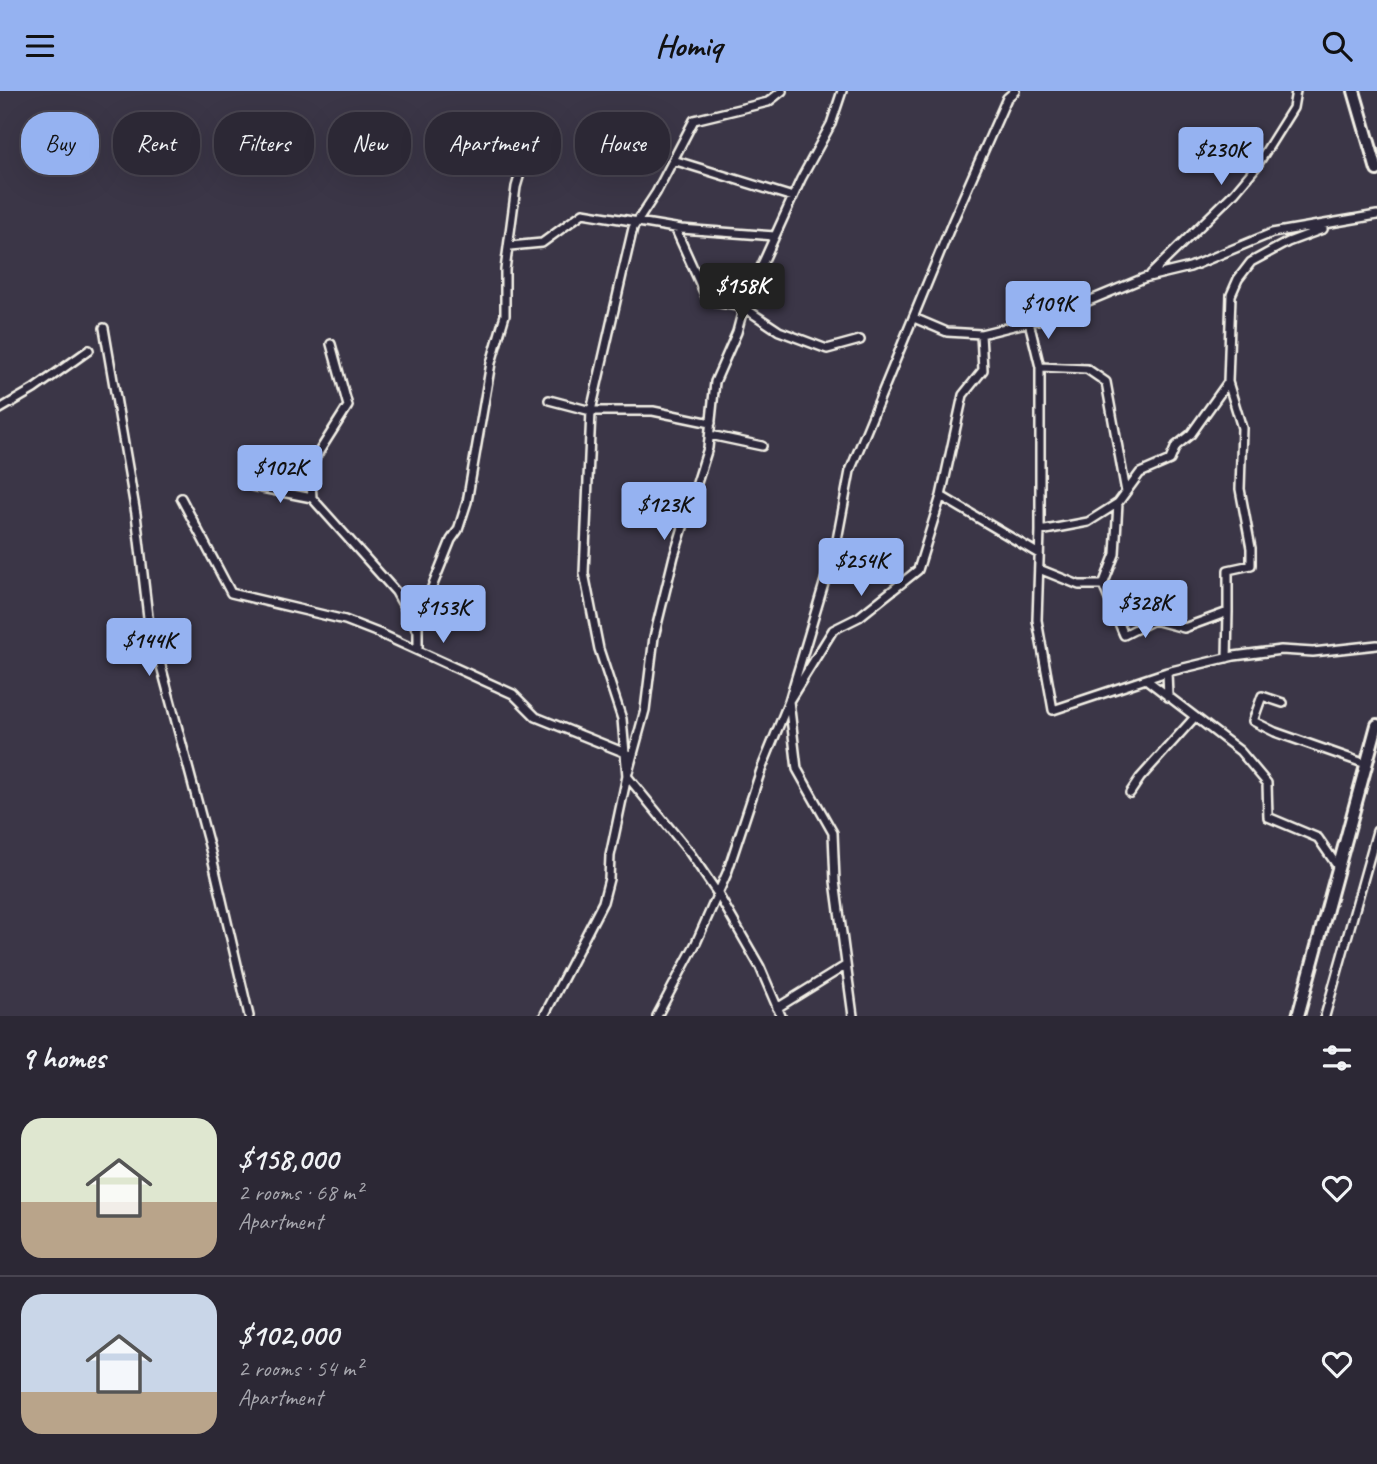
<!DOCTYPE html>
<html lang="en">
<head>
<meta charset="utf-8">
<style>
	body { margin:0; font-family:Caveat,sans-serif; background:#383441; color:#f1f3f6; height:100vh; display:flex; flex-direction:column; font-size:26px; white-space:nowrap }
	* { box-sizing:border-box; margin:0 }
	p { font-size:23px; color:#a6a6ad }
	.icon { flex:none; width:38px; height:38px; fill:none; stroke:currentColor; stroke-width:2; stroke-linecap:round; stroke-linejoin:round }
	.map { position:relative; height:925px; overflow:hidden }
	.drawer { display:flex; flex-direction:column; background:#2c2835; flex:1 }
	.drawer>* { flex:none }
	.top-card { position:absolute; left:21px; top:21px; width:700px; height:63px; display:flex; gap:14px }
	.price { position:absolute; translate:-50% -60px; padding:0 16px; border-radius:7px; background:#95b2f1; color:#111; font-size:23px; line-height:46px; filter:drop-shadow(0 2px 4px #0008) }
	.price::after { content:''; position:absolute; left:50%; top:42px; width:21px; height:16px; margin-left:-10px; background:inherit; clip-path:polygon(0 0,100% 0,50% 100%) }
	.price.on { background:#222; color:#fff }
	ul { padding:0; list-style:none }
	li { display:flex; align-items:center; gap:21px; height:175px; padding:0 21px }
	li+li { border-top:2px solid #484450 }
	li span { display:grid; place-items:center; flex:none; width:196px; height:140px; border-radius:21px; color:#555 }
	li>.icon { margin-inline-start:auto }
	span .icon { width:84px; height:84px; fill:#fffc; stroke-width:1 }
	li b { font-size:30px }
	h2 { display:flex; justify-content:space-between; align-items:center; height:84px; padding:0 21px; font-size:30px }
	.pill { padding:0 24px; border-radius:28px; background:#2c2835; box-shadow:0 7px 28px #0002,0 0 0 2px #484450; font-size:24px; line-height:63px }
	.pill.on { background:#95b2f1; color:#111 }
	header { display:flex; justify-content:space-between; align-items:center; height:91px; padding:0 21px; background:#95b2f1; color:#111; font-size:32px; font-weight:700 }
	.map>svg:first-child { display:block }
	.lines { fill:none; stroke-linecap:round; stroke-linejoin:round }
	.minor-casing { stroke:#f4f1e8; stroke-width:12 }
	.primary-casing { stroke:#f4f1e8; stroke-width:16 }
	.minor { stroke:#2f2a3d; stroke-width:7 }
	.primary { stroke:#2f2a3d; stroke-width:10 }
</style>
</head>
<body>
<header><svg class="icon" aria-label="menu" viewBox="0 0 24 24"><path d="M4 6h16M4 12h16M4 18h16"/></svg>Homiq<svg class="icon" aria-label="search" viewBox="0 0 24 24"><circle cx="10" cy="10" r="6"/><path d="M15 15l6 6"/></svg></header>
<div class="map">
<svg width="1377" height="925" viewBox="0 0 1377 925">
	<rect width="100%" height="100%" fill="#3b3647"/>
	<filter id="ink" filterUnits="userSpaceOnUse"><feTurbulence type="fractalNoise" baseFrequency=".0143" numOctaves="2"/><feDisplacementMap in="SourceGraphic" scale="14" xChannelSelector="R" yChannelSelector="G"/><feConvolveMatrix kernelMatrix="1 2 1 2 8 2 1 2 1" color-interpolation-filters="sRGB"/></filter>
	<g filter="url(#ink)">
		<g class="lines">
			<g class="minor-casing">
				<path id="minor" d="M673,69l120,37
					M675,137l33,73 35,6 36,24 48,18 33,-9
					M510,155l32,-3 41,-30 98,16 94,7
					M1151,183l84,-82 21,-25 37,-59 3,-17
					M914,227l33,14 34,2 69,-17 94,-39 46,-11 82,-34 105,-18
					M1029,231l11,45
					M104,237l32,186 12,103 63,236 38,163
					M331,253l17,62 -38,60 2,32 84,94 20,36
					M1228,291l-37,52 -15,12 -6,14 -30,13 -22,30 -30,19 -48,9 -3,89 16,90 114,-38 67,-16 47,-6 32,2 64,-7
					M549,309l42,11h62l58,12
					M0,318l34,-20 55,-39
					M710,344l52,11
					M252,395l60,12
					M941,405l98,58
					M181,407l50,95 114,27 36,14 132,60 23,23 92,37
					M1040,440v-164l47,2 19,13 20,110
					M1039,478l40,16h24l21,50 30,-15 30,8 44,-16 -1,46
					M1103,494l12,-31 3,-51
					M1228,521v-42l23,-5v-17l-11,-59 2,-61 -14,-46 3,-87 7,-16 13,-17 37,-20 35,-13
					M418,559v-28l33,-82 7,-10 9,-28 24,-139 14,-48v-45l11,-83 8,-27 -7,-34
					M1167,581l1,25
					M1147,589l93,71 27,32 1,34 50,21 20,29
					M1283,612l-21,-7 -9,25 22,11 91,32
					M1130,702l10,-15 54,-60
					M777,917l68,-42
					M544,925l59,-114 6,-23 1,-23 17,-80 18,-66 9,-73 20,-81 34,-108 7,-66 22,-50 8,-30 56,-123 30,-55 11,-33
					M657,925l39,-73 31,-70 34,-103 28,-69 44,-71 26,-13 59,-47 23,-74 22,-101 20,-25 -2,-36
					M781,925l-21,-49 -42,-73 -28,-41 -63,-77 -5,-57 -23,-70 -15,-76 7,-162 31,-136 11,-47 23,-35 38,-73 74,-18 14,-11
					M853,925l-18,-135 -2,-48 -36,-64 -8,-68 48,-161 13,-69 102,-248 55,-125 8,-7
					M1325,925l52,-185"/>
			</g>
			<g class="primary-casing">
				<path id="primary" d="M1354,0l23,79
					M1298,925l79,-291"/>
			</g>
			<use href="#minor" class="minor"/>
			<use href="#primary" class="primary"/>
		</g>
	</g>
</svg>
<b class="price" style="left:1221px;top:96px">$230K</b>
<b class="price on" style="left:742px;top:232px">$158K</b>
<b class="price" style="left:1048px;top:250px">$109K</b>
<b class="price" style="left:280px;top:414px">$102K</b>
<b class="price" style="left:664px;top:451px">$123K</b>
<b class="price" style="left:861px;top:507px">$254K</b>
<b class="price" style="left:1145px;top:549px">$328K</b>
<b class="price" style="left:443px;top:554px">$153K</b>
<b class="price" style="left:149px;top:587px">$144K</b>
<div class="top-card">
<a class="pill on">Buy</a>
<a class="pill">Rent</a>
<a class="pill">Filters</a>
<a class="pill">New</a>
<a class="pill">Apartment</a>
<a class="pill">House</a>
</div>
</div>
<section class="drawer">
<h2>9 homes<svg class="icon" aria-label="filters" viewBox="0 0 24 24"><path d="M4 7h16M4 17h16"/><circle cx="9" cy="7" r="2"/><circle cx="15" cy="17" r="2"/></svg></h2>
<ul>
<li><span style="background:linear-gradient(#dfe7d0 60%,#b9a48a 0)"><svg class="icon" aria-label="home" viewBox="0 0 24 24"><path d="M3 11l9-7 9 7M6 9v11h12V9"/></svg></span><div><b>$158,000</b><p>2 rooms · 68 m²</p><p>Apartment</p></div><svg class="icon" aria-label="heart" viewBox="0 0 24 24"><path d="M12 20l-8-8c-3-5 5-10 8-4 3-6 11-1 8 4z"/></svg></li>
<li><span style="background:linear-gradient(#c9d6e8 70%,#b9a48a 0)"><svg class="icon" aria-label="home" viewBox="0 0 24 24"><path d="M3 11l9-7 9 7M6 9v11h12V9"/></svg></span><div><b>$102,000</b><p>2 rooms · 54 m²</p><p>Apartment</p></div><svg class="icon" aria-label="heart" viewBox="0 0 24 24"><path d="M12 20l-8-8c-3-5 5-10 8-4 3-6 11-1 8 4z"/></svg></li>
</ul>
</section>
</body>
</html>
